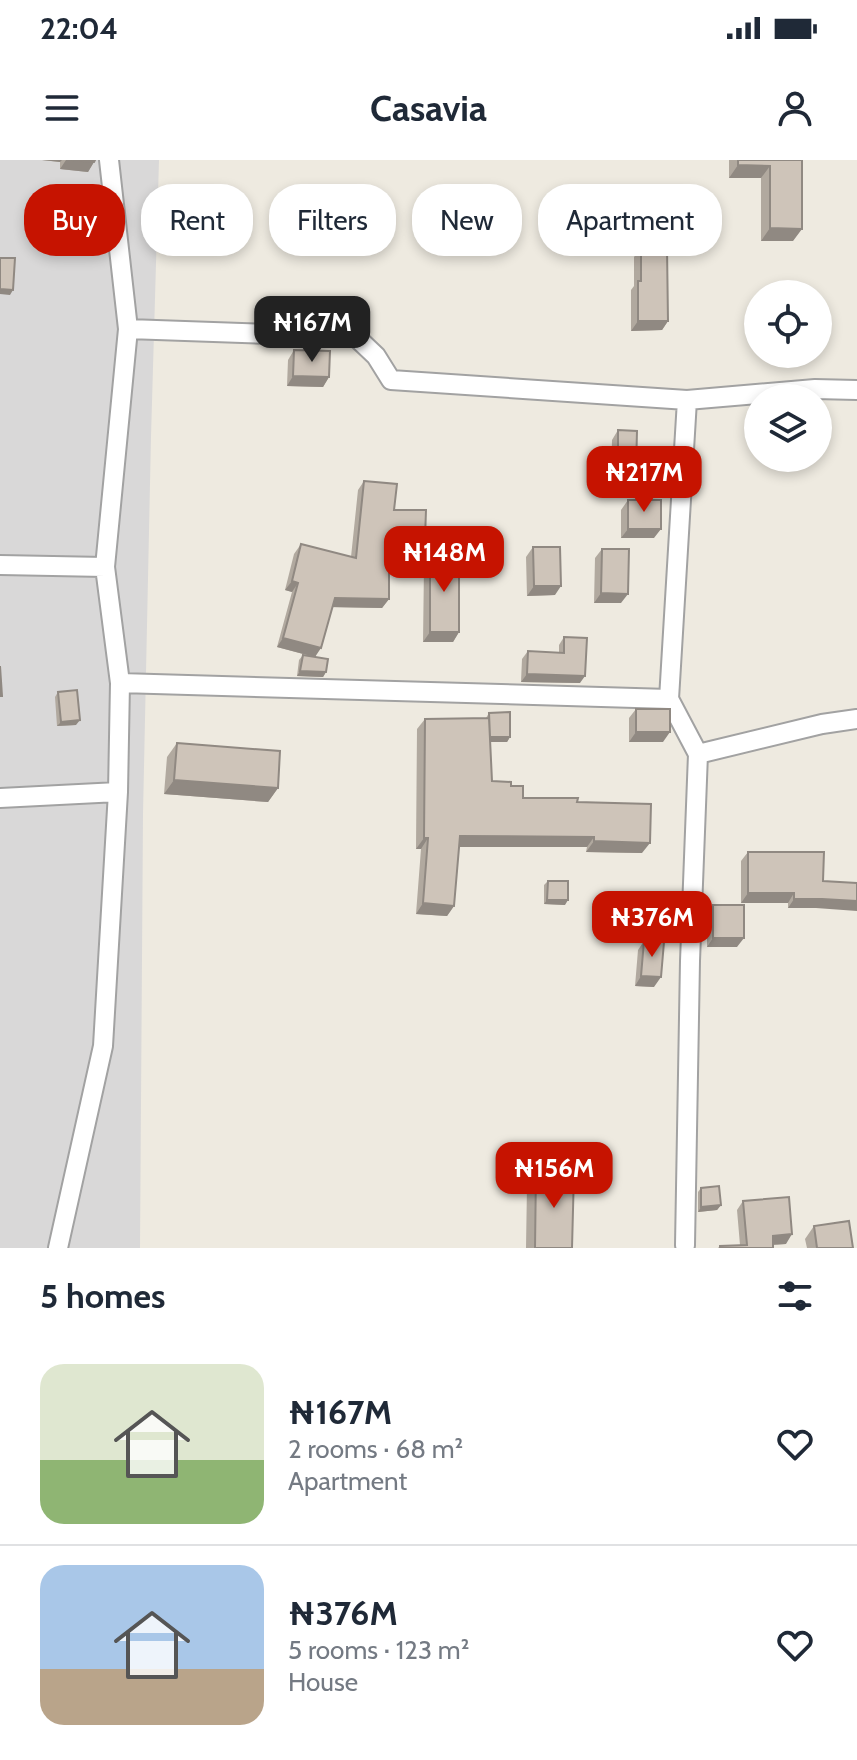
<!DOCTYPE html>
<html lang="en">
<head>
<meta charset="utf-8">
<style>
	body { margin:0; font-family:Cabin,sans-serif; background:#f6f6f7; color:#1f2937; height:100vh; display:flex; flex-direction:column; font-size:30px; white-space:nowrap }
	* { box-sizing:border-box; margin:0 }
	p { font-size:26px; color:#747a83 }
	.icon { flex:none; width:44px; height:44px; fill:none; stroke:currentColor; stroke-width:2; stroke-linecap:round; stroke-linejoin:round }
	.map { position:relative; height:1088px; overflow:hidden }
	.sheet { display:flex; flex-direction:column; background:#fff; flex:1 }
	.sheet>* { flex:none }
	.guide { position:absolute; left:24px; top:24px; width:810px; height:72px; display:flex; gap:16px }
	.fabs { position:absolute; left:744px; top:120px; display:grid; gap:16px }
	.fabs a { display:grid; place-items:center; width:88px; height:88px; border-radius:50%; background:#fff; box-shadow:0 4px 12px #0003; font-size:40px }
	.price { position:absolute; translate:-50% -68px; padding:0 18px; border-radius:16px; background:#c61300; color:#fff; font-size:26px; line-height:52px; filter:drop-shadow(0 2px 4px #0008) }
	.price::after { content:''; position:absolute; left:50%; top:48px; width:24px; height:18px; margin-left:-12px; background:inherit; clip-path:polygon(0 0,100% 0,50% 100%) }
	.price.on { background:#222; color:#fff }
	ul { padding:0; list-style:none }
	li { display:flex; align-items:center; gap:24px; height:200px; padding:0 40px }
	li+li { border-top:2px solid #e0e1e3 }
	li span { display:grid; place-items:center; flex:none; width:224px; height:160px; border-radius:24px; color:#555 }
	li>.icon { margin-inline-start:auto }
	span .icon { width:96px; height:96px; fill:#fffc; stroke-width:1 }
	li b { font-size:34px }
	h2 { display:flex; justify-content:space-between; align-items:center; height:96px; padding:0 40px; font-size:34px }
	.tag { padding:0 28px; border-radius:32px; background:#fff; box-shadow:0 4px 12px #0003; font-size:28px; line-height:72px }
	.tag.on { background:#c61300; color:#fff }
	.status { display:flex; justify-content:space-between; align-items:center; height:56px; padding:0 40px; background:#fff; direction:ltr }
	.status svg { height:22px; fill:currentColor }
	header { display:flex; justify-content:space-between; align-items:center; height:104px; padding:0 40px; background:#fff; font-size:36px; font-weight:700 }
	.map>svg:first-child { display:block }
	.residential { fill:#d9d8d8 }
	.lines { fill:none; stroke-linecap:round; stroke-linejoin:round }
	.minor-casing { stroke:#a2a2a2; stroke-width:22 }
	.minor { stroke:#fff; stroke-width:18 }
	.wall { fill:#b1a99f }
	.shaded-wall { fill:#908982 }
	.building { fill:#cec4b9; stroke:#908982; stroke-width:2 }
</style>
</head>
<body>
<div class="status"><b>22:04</b><svg viewBox="0 0 49 12"><path d="M0 12V9h3v3zM5 12V6h3v6zM10 12V3h3v9zM15 12V0h3v12zM26 1h20v11H26zM47 4h2v5h-2z"/></svg></div>
<header><svg class="icon" aria-label="menu" viewBox="0 0 24 24"><path d="M4 6h16M4 12h16M4 18h16"/></svg>Casavia<svg class="icon" aria-label="person" viewBox="0 0 24 24"><circle cx="12" cy="8" r="4"/><path d="M4 21q1-7 8-7t8 7"/></svg></header>
<div class="map">
<svg width="857" height="1088" viewBox="0 0 857 1088">
	<rect width="100%" height="100%" fill="#eeeae0"/>
	<path class="residential" d="M0,0h159l-8,277 -8,377 -3,434h-140z"/>
	<g class="lines">
		<g class="minor-casing">
			<path id="minor" d="M128,169l228,8 20,19 15,24 296,20 128,-11 42,1
				M687,240l-18,299 29,55 124,-30 35,-5
				M0,405l105,2
				M120,523l549,16
				M0,638l118,-6
				M685,1085l5,-284 8,-207
				M58,1088l45,-202 15,-254 2,-109 -15,-116 23,-238 -19,-169"/>
		</g>
		<use href="#minor" class="minor"/>
	</g>
	<path class="wall" d="M42,0h53l-7,12 -28,-3v-7z
		M729,0h73l-9,81h-32v-63h-32z
		M641,88l27,73 -6,9 -31,1v-41l3,-4v-29z
		M294,190l35,27 -6,10 -36,-1 1,-26z
		M618,270l18,40 -7,9h-18l1,-39z
		M364,321l61,58 -7,9 -27,-1 -2,11v41l-7,9 -50,-1 -17,50 11,15 -3,5 -26,-1 2,-16 4,-5 11,2 -37,-10 15,-55 -7,-2 9,-36 7,-10 50,13 7,-67z
		M628,340l26,38h-33v-28z
		M533,387l22,48 -28,1 -1,-39z
		M602,389l19,54h-27l1,-45z
		M430,397l29,75 -6,10h-30l1,-76z
		M564,477l16,46 -59,-1 1,-23 6,-8 31,2v-8z
		M58,532l18,33 -19,1 -2,-29z
		M636,549l27,33h-34v-24z
		M489,553l21,24 -3,5h-17l2,39 19,5 12,12 54,4 65,51 -56,-1 1,-5h-128l-5,59 -7,10 -31,-2 5,-65h-5l1,-120 8,-10 61,-1z
		M177,583l101,45 -10,14 -104,-8 3,-37z
		M748,692l75,29 -7,27h-28v-5h-47v-42z
		M548,721l17,24 -21,-1v-19z
		M713,745l24,42h-30v-33z
		M644,781l10,46 -19,-1 3,-36z
		M536,1011l36,77h-46l1,-63z
		M701,1028l20,17 -4,5 -19,2v-20z
		M743,1041l43,43 -13,1v3h-55l2,-2 20,-1 -3,-35z
		M814,1066l39,22h-46l-2,-9z"/>
	<path class="shaded-wall" d="M42,0h20l-2,2z
		M66,0h6l22,2 -6,10 -28,-3z
		M738,5l32,1 -9,12h-32z
		M770,68l32,1 -9,12h-32z
		M0,129l13,1 -3,5 -10,-1z
		M638,161h30l-6,9 -31,1z
		M293,216l36,1 -6,10 -36,-1z
		M618,309l18,1 -7,9h-18z
		M628,369h33l-7,9h-33z
		M393,378l32,1 -7,9 -31,-1z
		M292,421l6,2 -6,9 -7,-2z
		M534,426h27l-6,9 -28,1z
		M601,433l27,1 -7,9h-27z
		M335,438l54,1 -7,9 -54,-1z
		M430,472h29l-6,10h-30z
		M283,478l38,10 -6,9 -38,-10z
		M300,511l26,1 -3,5 -26,-1z
		M527,514l58,2 -5,7 -59,-1z
		M80,560l-4,5 -19,1 4,-4z
		M636,572h34l-7,10h-34z
		M489,577h21l-3,5h-21z
		M174,620l104,8 -10,14 -104,-8z
		M460,676l134,1 -7,10h-135z
		M424,678h4l-7,11h-5z
		M594,681l56,2 -8,10 -56,-1z
		M748,733h46l-6,10h-47z
		M794,739h28l35,2v10l-41,-3h-28z
		M547,740h21l-3,5 -21,-1z
		M423,743l31,3 -7,10 -31,-2z
		M713,778h31l-7,9h-30z
		M641,816l20,1 -7,10 -19,-1z
		M721,1045l-4,5 -19,2 3,-5z
		M792,1074l-6,10 -20,1 7,-9z"/>
	<path class="building" d="M72,0h23l-1,2z
		M738,0h64v69l-32,-1v-62l-32,-1z
		M641,88h26l1,73h-30v-40h3z
		M0,98h15l-2,32 -13,-1z
		M294,190l36,1 -1,26 -36,-1z
		M618,270l19,1 -1,39 -18,-1z
		M364,321l33,3 -3,26h32l-1,29 -32,-1 -4,20v41l-54,-1 -14,50 -38,-10 15,-55 -6,-2 9,-37 55,14z
		M628,340h33v29h-33z
		M533,387h27l1,39h-27z
		M602,389h27l-1,45 -27,-1z
		M430,397h29v75h-29z
		M564,477l23,1 -2,38 -58,-2 1,-23 36,2z
		M303,495l25,4 -2,13 -26,-1z
		M0,506l2,30h-2z
		M77,530l3,30 -19,2 -3,-30z
		M636,549h34v23h-34z
		M510,552v25h-20l-1,-24z
		M489,558l3,63 19,1v4h12v12h55l-1,4 74,2 -1,39 -56,-2v-4l-134,-1 -6,70 -31,-3 5,-65h-4l1,-119z
		M177,583l103,8 -2,37 -104,-8z
		M748,692h76l-1,29 34,2v18l-35,-2h-28v-6h-46z
		M548,721h20v19h-21z
		M713,745h31v33h-31z
		M644,781l20,1 -3,35 -20,-1z
		M536,1011l38,1 -2,76h-37z
		M719,1026l2,19 -20,2v-19z
		M789,1037l3,37 -19,2v12h-53v-2l27,-1 -4,-44z
		M849,1061l4,27h-36l-3,-22z"/>
</svg>
<div class="fabs">
<a><svg class="icon" aria-label="locate" viewBox="0 0 24 24"><circle cx="12" cy="12" r="6"/><path d="M12 2v4M12 18v4M2 12h4M18 12h4"/></svg></a>
<a><svg class="icon" aria-label="layers" viewBox="0 0 24 24"><path d="M12 4l9 5-9 5-9-5zM3 14l9 5 9-5"/></svg></a>
</div>
<b class="price on" style="left:312px;top:204px">₦167M</b>
<b class="price" style="left:644px;top:354px">₦217M</b>
<b class="price" style="left:444px;top:434px">₦148M</b>
<b class="price" style="left:652px;top:799px">₦376M</b>
<b class="price" style="left:554px;top:1050px">₦156M</b>
<div class="guide">
<a class="tag on">Buy</a>
<a class="tag">Rent</a>
<a class="tag">Filters</a>
<a class="tag">New</a>
<a class="tag">Apartment</a>
</div>
</div>
<section class="sheet">
<h2>5 homes<svg class="icon" aria-label="filters" viewBox="0 0 24 24"><path d="M4 7h16M4 17h16"/><circle cx="9" cy="7" r="2"/><circle cx="15" cy="17" r="2"/></svg></h2>
<ul>
<li><span style="background:linear-gradient(#dfe7d0 60%,#8fb573 0)"><svg class="icon" aria-label="home" viewBox="0 0 24 24"><path d="M3 11l9-7 9 7M6 9v11h12V9"/></svg></span><div><b>₦167M</b><p>2 rooms · 68 m²</p><p>Apartment</p></div><svg class="icon" aria-label="heart" viewBox="0 0 24 24"><path d="M12 20l-8-8c-3-5 5-10 8-4 3-6 11-1 8 4z"/></svg></li>
<li><span style="background:linear-gradient(#a9c7e8 65%,#b9a48a 0)"><svg class="icon" aria-label="home" viewBox="0 0 24 24"><path d="M3 11l9-7 9 7M6 9v11h12V9"/></svg></span><div><b>₦376M</b><p>5 rooms · 123 m²</p><p>House</p></div><svg class="icon" aria-label="heart" viewBox="0 0 24 24"><path d="M12 20l-8-8c-3-5 5-10 8-4 3-6 11-1 8 4z"/></svg></li>
</ul>
</section>
</body>
</html>
